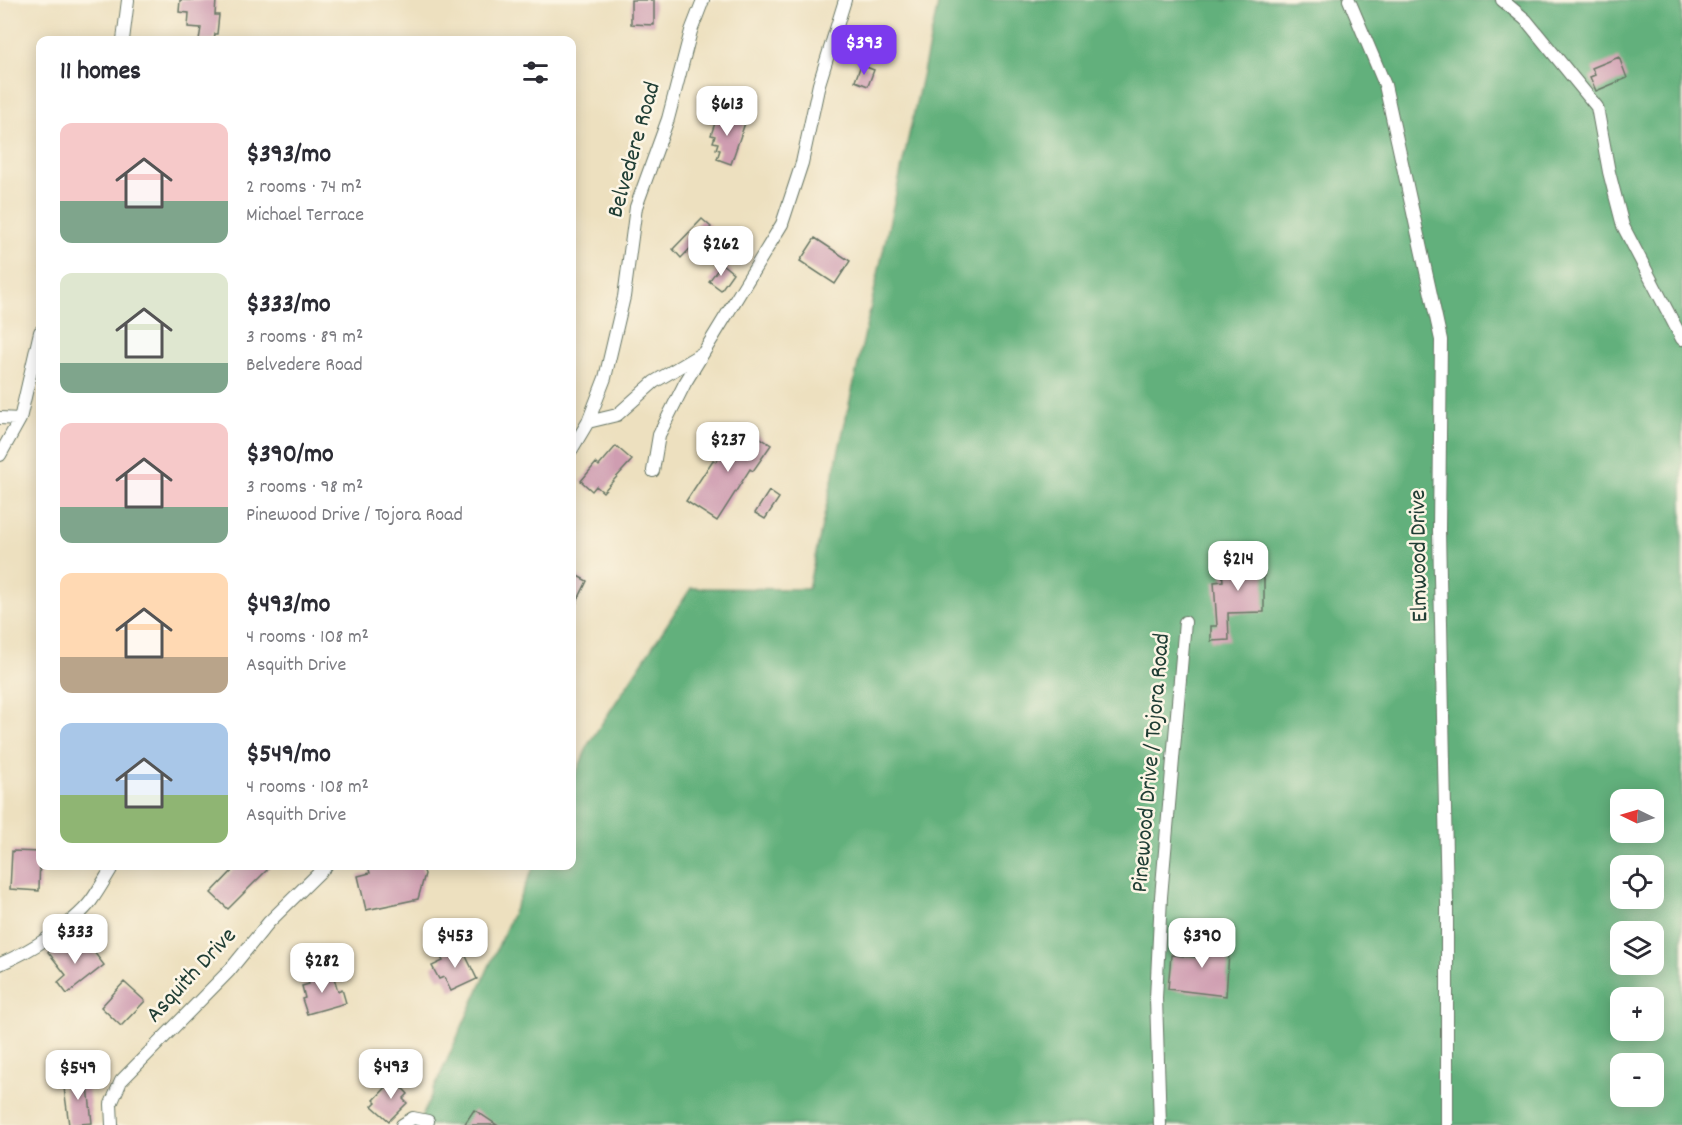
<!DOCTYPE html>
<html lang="en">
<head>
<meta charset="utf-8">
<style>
	body { margin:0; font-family:Dekko,sans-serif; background:#f2f2f3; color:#2b2b33; height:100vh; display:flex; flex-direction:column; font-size:22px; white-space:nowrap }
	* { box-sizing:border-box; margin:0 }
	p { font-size:20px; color:#7c7c81 }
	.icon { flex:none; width:33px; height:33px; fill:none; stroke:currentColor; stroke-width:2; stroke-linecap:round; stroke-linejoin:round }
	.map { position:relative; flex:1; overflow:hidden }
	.panel { position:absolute; left:36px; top:36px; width:540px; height:834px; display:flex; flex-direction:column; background:#fff; border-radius:12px; box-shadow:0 3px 15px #0003 }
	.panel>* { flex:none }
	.needle { width:39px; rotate:275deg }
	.controls { position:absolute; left:1610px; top:789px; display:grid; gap:12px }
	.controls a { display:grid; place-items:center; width:54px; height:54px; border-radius:12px; background:#fff; box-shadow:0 3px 15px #0003; font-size:30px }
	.price { position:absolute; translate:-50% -51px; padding:0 14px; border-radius:12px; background:#fff; color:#222; font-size:20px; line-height:39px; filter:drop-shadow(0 2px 3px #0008) }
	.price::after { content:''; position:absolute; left:50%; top:36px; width:18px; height:14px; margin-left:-9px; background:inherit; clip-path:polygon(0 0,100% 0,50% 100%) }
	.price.active { background:#7c3aed; color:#fff }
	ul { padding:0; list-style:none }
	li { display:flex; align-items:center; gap:18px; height:150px; padding:0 24px }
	li span { display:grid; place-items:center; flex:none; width:168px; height:120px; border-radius:12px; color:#555 }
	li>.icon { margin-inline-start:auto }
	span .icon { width:72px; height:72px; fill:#fffc; stroke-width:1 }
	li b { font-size:26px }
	h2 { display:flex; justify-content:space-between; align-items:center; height:72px; padding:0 24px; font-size:26px }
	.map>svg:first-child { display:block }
	.forest { fill:#62b07b; stroke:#407658; stroke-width:1.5; fill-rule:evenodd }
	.building { fill:#cf9db1 }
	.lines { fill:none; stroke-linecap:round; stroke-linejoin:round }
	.minor-casing { stroke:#677665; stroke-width:14 }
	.minor { stroke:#fff; stroke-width:12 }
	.labels { text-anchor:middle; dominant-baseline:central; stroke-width:5; stroke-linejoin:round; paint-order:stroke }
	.street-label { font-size:24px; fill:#1f3d34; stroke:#fcf5e5 }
</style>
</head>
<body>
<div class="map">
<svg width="1682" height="1125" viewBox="0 0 1682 1125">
	<rect width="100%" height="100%" fill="#fcf5e5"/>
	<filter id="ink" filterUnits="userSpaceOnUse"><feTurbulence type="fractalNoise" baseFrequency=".0167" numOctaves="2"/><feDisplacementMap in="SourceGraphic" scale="12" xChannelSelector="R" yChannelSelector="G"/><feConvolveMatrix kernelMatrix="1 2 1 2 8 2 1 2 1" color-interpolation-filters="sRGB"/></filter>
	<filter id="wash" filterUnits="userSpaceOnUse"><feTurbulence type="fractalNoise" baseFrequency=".008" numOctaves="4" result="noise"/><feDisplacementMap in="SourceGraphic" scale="24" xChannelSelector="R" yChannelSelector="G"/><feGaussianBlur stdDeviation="1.35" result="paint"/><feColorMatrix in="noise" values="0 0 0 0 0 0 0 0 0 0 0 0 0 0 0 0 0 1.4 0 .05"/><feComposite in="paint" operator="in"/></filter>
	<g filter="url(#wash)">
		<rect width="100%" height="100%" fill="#ede0bf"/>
		<path class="forest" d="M939,0h743v1125h-1264l116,-259h38v-83l17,-40 102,-155 117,1zM1620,800h33v32h-33zM1620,866h33v32h-33zM1620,932h33v32h-33zM1620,998h33v32h-33zM1620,1064h33v32h-33z"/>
		<g id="blocks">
			<path class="building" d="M180,0h36l-1,15h4l-2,19h-2l-1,6h-15l2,-12 -13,-1 1,-14 -10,-1z
				M631,0h23v25l-23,-1z
				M1619,57l8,21 -31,13 -6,-14 5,-2 -3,-7z
				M861,65l13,5 -6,16 -13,-5z
				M718,114l27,9 -14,41 -14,-5 3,-9 -4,-1 2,-6 -5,-1 2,-6 -4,-1z
				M702,219l9,8 -30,31 -8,-9z
				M815,238l35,23 -15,23 -35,-23z
				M722,264l11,9 -12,17 -12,-9z
				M741,425l30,20 -18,26 -3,-2 -33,52 -31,-20 27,-41 3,2z
				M616,446l16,14 -29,32 -7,-6 -4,5 -11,-10 15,-18 3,3z
				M769,491l10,7 -14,21 -10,-6z
				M1238,550h18v21h8v41l-36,1 1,27 -18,1v-15h6l-3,-44 9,-1 -1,-11h7v-15h9z
				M572,573l15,8 -15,31z
				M12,851l28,1 -1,39 -29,-2z
				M237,866h34l-43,43 -17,-16z
				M368,866h54l3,8 -7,25 -52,11 -8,-34 12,-3z
				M1200,937l30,2 -4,57 -58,-7 3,-34 28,2z
				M62,941l9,12 4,-4 3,3 10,-8 16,21 -37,29 -9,-12 8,-7 -18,-23z
				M461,946l16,33 -26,12 -7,-14 -5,2 -7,-13 11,-5 -3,-5z
				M322,973l2,8 10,-3 4,13 4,-2 4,14 -39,11 -5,-15 3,-1 -3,-12 7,-2 -2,-6z
				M124,982l21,19 -24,25 -20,-19z
				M87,1077l5,46 -23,2 -6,-45z
				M394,1079l14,15 -5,5 4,4 -18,18 -17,-15 4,-4 -2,-2z
				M474,1110l2,1 21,14h-33z"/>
		</g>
	</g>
	<g filter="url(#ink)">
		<use href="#blocks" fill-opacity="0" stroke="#677665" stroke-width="1.5"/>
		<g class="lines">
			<g class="minor-casing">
				<path id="minor" d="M1349,0l36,85 56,255 -2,190 8,372v223
					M1502,0l24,20 71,87 12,65 14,54 59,113
					M123,40l5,-40
					M0,418l20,1
					M588,422l29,-7 37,-33 47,-28
					M572,449l16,-27 17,-44 19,-81 12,-90 32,-88 23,-88 12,-31
					M0,455l20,-36 20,-87
					M653,471l6,-36 26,-52 97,-159 20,-61 17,-79 26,-84
					M0,964c27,-11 74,-40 91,-63 8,-11 15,-24 22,-35
					M112,1125l-1,-21 10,-23 108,-110 40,-49 57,-56
					M402,1125l11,-7 15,3 -1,4
					M1160,1125l-4,-127 5,-101 24,-275"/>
			</g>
			<use href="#minor" class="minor"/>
		</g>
	</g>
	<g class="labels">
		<g class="street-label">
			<text transform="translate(635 150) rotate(-74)">Belvedere Road</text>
			<text transform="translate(1420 556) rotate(-91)">Elmwood Drive</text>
			<text transform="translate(1152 763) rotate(-85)">Pinewood Drive / Tojora Road</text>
			<text transform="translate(192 976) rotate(-47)">Asquith Drive</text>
		</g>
	</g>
</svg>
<div class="controls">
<a><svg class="needle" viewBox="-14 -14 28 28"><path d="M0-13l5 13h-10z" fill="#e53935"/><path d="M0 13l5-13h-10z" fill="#7c7c81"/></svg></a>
<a><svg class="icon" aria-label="locate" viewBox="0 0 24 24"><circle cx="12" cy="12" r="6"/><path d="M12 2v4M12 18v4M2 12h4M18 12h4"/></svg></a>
<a><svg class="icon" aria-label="layers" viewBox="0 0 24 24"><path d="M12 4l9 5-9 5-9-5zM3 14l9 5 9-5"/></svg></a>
<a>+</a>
<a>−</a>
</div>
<b class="price active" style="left:864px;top:76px">$393</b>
<b class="price" style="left:727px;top:137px">$613</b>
<b class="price" style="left:721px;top:277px">$262</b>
<b class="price" style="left:728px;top:473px">$237</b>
<b class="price" style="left:1238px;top:592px">$214</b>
<b class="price" style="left:75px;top:965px">$333</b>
<b class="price" style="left:455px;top:969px">$453</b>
<b class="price" style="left:1202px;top:969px">$390</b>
<b class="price" style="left:322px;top:994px">$282</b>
<b class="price" style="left:391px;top:1100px">$493</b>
<b class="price" style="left:78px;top:1101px">$549</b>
<section class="panel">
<h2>11 homes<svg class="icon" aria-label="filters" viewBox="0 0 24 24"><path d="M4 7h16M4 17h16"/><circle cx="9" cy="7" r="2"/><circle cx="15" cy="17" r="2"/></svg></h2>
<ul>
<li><span style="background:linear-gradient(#f6c9c9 65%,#7fa58c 0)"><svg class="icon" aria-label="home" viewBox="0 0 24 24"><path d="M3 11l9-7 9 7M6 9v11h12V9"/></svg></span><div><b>$393/mo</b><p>2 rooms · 74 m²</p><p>Michael Terrace</p></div></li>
<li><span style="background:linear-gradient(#dfe7d0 75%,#7fa58c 0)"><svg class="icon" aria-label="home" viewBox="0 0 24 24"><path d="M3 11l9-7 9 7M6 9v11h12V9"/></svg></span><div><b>$333/mo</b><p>3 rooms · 89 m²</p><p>Belvedere Road</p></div></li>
<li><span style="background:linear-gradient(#f6c9c9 70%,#7fa58c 0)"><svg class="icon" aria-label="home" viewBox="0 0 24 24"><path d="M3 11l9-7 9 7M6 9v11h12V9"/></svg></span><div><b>$390/mo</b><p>3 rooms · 98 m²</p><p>Pinewood Drive / Tojora Road</p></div></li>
<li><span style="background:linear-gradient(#ffd9b3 70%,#b9a48a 0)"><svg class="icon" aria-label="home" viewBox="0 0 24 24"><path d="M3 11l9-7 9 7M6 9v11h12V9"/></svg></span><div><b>$493/mo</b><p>4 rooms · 108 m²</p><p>Asquith Drive</p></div></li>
<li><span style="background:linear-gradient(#a9c7e8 60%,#8fb573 0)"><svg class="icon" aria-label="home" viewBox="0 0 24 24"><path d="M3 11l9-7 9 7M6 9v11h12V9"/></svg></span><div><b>$549/mo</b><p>4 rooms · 108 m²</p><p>Asquith Drive</p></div></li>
</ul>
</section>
</div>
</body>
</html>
